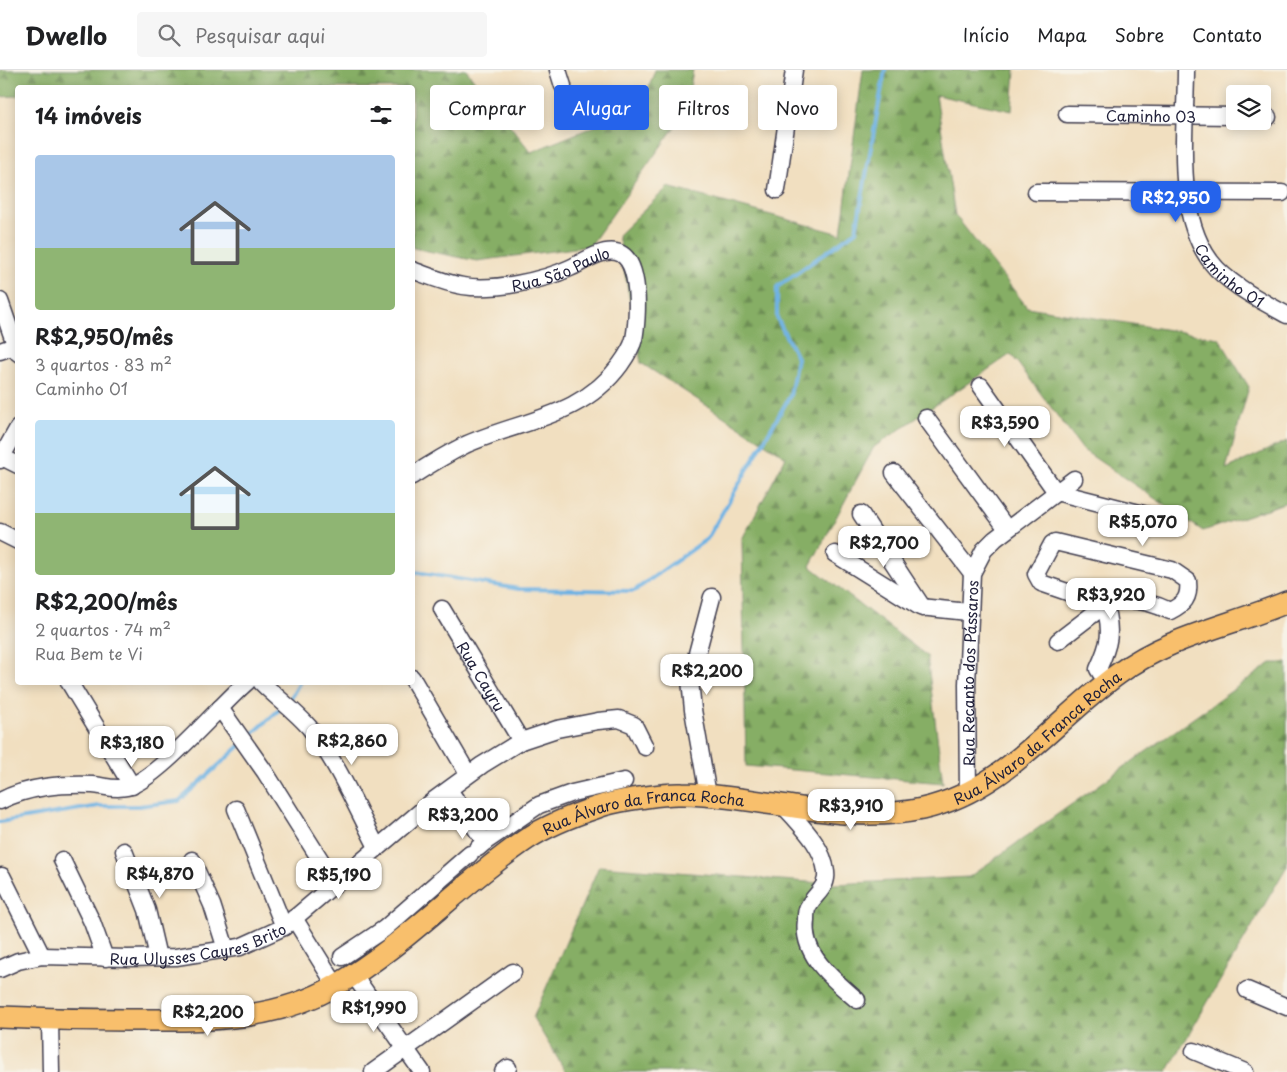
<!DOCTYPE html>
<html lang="pt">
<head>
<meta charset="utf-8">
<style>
	body { margin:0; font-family:"Playpen Sans",sans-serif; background:#f6f6f6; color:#202124; height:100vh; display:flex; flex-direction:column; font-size:19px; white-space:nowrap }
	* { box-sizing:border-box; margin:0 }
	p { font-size:16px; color:#757577 }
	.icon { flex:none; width:28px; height:28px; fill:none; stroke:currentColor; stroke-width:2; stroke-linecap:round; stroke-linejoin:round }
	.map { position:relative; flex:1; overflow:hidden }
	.drawer { position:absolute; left:15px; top:15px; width:400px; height:600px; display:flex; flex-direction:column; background:#fff; border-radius:5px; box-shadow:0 2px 12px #0003 }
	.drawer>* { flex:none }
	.banner { position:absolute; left:430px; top:15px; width:475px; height:45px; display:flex; gap:10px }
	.buttons { position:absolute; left:1226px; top:15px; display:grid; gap:10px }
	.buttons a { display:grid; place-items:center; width:45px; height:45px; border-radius:5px; background:#fff; box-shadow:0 2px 12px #0003; font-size:25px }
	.price { position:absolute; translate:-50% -42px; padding:0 11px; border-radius:10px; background:#fff; color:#222; font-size:16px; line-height:32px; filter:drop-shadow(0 1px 2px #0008) }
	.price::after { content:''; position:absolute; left:50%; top:30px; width:15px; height:11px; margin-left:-8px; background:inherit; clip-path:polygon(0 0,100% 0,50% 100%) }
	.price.active { background:#2563eb; color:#fff }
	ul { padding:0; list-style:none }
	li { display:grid; align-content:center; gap:10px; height:265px; padding:0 20px }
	li span { display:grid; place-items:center; height:155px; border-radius:5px; color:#555 }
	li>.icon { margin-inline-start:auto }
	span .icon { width:90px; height:90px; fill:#fffc; stroke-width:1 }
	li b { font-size:21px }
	h2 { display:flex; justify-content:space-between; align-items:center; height:60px; padding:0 20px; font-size:21px }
	.tag { padding:0 18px; border-radius:5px; background:#fff; box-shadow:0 2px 12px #0003; font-size:18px; line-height:45px }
	.tag.active { background:#2563eb; color:#fff }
	header { display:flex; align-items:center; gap:30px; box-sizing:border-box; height:70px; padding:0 25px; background:#fff; border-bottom:1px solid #e0e0e0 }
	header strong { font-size:24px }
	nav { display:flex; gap:28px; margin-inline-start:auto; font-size:18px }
	.search { width:350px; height:45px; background:#f6f6f6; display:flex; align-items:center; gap:12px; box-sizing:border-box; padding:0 18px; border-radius:5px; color:#757577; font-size:19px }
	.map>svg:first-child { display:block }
	.forest { fill:url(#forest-firs); stroke:#546850 }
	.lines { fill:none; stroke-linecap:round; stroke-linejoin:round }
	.stream { stroke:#6eb2e3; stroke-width:4 }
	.minor-casing { stroke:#413e4f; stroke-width:19 }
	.major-casing { stroke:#413e4f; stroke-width:24 }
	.minor { stroke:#fff; stroke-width:16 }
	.major { stroke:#f8bf6c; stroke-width:21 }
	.labels { text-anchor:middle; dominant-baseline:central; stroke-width:5; stroke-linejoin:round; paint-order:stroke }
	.street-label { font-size:15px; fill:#22223b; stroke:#f7f3e8 }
</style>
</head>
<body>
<header>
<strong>Dwello</strong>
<div class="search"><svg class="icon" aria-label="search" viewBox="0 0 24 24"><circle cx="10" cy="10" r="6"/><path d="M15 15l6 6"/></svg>Pesquisar aqui</div>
<nav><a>Início</a><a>Mapa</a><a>Sobre</a><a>Contato</a></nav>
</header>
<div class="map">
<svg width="1287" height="1002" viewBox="0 0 1287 1002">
	<defs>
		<pattern id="forest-firs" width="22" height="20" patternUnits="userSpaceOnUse" patternTransform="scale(1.25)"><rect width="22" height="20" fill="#86ae65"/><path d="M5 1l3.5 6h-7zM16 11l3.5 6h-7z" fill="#6d8d54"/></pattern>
	</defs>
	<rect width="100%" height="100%" fill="#f7f3e8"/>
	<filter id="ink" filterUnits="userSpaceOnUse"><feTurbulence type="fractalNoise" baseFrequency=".02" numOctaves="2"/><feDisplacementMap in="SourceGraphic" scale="10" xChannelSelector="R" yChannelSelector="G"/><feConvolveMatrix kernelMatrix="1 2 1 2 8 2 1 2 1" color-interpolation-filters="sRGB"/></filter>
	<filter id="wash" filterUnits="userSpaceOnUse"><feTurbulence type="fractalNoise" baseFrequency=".0096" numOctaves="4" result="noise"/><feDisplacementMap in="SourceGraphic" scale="20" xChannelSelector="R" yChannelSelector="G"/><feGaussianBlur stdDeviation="1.12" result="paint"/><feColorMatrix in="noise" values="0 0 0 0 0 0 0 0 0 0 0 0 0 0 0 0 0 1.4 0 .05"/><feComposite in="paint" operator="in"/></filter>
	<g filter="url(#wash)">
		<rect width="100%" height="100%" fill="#f1dfc0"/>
		<path class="forest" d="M0,0h466l65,82 111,-45 13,-37h38l-7,41 -96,135 -113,15 -64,-13 -1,-160h-394l-1,8 -17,1z
			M863,0h152l-3,41 -76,-16 19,120 72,92 192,31 30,49 -23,82 61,-28v61l-84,29 -120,-81 -72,-96 -137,93 -64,119 117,90 16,127 -197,-17 -4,-227 44,-82 -145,-94 -23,-128 50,-48 173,47z
			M1271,593h16v203l-120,206h-601l-33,-54 66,-152 235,18 135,-7z"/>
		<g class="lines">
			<path class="stream" d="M412,504l4,-2 103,17 115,2 73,-52 83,-143 7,-38 -20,-40v-31l79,-56 29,-161
				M289,631l11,-19
				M247,669l35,-32
				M0,752l99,-16h40l40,-5 63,-57"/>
		</g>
	</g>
	<g filter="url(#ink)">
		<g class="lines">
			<g class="minor-casing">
				<g id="minor">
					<path d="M558,0l5,16"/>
					<path id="s1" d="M1186,0c0,61 -14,151 31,199 19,19 46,33 70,46"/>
					<path id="s2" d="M1067,44l168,2"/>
					<path d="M1262,47h6"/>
					<path d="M777,120l17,-120"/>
					<path d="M1036,122l246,1"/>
					<path id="s3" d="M412,200c17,6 33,13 51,16 30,5 79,-5 107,-18 13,-6 31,-19 46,-16 26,5 22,67 18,87 -2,9 -9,19 -14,26 -39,53 -100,55 -155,80 -18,9 -36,20 -53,31"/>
					<path d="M0,231l18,52"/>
					<path d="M0,281l15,-5"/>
					<path d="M981,316l75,106 115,29"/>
					<path d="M926,348l81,111"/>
					<path d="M2,387l16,8"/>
					<path d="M0,390l18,-32"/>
					<path d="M894,403l78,100"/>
					<path d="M861,444l62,94"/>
					<path d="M0,462l18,9"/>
					<path d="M835,484l85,53 48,5"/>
					<path id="s4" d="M442,539l79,132"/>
					<path d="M1058,571l47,-36c21,-10 44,-4 65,6 14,-7 20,-13 18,-30l-16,-11 -117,-28 -3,2 -16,30 5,9 64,22c7,28 5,38 -7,64l9,14"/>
					<path d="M412,608l56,96"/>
					<path d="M69,612l63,104"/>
					<path d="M261,612c16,16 34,29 48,45 29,36 47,80 68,120"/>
					<path d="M220,638l45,64 70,111"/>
					<path d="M449,720l36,52 -7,6"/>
					<path id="s5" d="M968,724l-1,-110 5,-111 12,-23 11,-11 79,-60"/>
					<path d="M708,725l-15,-85 -3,-30 22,-83"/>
					<path d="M0,731c29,-15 61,-17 93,-16 12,1 21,5 34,2 30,-7 92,-81 120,-105"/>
					<path d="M783,735c17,20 40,40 43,67 2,15 -10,21 -17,33 -3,4 -3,9 -3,15 -5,35 27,59 51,80"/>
					<path d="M236,739l48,118"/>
					<path d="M485,772l54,-37 33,-12 52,-12"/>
					<path d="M124,781l23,59 11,47"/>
					<path d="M62,790l30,62 13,36"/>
					<path d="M192,790l20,45 14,44"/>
					<path d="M2,806l40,80"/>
					<path d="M294,848l42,68"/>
					<path d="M342,887l42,-28 86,-75"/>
					<path id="s6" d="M0,899l18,-8 24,-5 86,2 48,-1 64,-10 44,-20 150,-127 48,-35 39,-24 36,-12 41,-8 21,-2 15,6 11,22"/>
					<path d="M353,904l69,98"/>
					<path d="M1247,920l40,17"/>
					<path d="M50,950l1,52"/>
					<path d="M1194,981l51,21"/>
					<path d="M373,1002l140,-100"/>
					<path d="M503,1002l5,-4"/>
				</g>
			</g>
			<g class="major-casing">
				<g id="major">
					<path id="s7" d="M0,947c43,2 85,3 128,3 70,0 144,3 207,-34 70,-40 125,-102 192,-147 21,-14 47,-24 71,-32 11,-4 23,-6 34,-8 17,-2 33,-6 50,-5 79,1 160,32 240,15 82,-18 131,-88 196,-135 51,-38 112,-48 169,-72"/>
				</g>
			</g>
			<use href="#minor" class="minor"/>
			<use href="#major" class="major"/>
		</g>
	</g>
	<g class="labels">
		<g class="street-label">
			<text stroke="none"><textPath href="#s2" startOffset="84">Caminho 03</textPath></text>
			<text stroke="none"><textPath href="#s3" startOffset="154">Rua São Paulo</textPath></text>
			<text stroke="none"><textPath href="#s1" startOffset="220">Caminho 01</textPath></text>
			<text stroke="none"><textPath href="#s5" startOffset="121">Rua Recanto dos Pássaros</textPath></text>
			<text stroke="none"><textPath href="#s4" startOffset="78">Rua Cayru</textPath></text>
			<text stroke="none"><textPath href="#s7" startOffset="1125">Rua Álvaro da Franca Rocha</textPath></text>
			<text stroke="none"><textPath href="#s7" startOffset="705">Rua Álvaro da Franca Rocha</textPath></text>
			<text stroke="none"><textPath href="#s6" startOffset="202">Rua Ulysses Cayres Brito</textPath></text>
		</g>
	</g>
</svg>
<div class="buttons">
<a><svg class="icon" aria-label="layers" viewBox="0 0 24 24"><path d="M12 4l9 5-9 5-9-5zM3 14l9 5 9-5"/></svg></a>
</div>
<b class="price active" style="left:1176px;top:153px">R$2,950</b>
<b class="price" style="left:1005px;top:378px">R$3,590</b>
<b class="price" style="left:1143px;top:477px">R$5,070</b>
<b class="price" style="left:884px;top:498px">R$2,700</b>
<b class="price" style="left:1111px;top:550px">R$3,920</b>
<b class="price" style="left:707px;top:626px">R$2,200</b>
<b class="price" style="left:352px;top:696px">R$2,860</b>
<b class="price" style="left:132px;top:698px">R$3,180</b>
<b class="price" style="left:851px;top:761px">R$3,910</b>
<b class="price" style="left:463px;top:770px">R$3,200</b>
<b class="price" style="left:160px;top:829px">R$4,870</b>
<b class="price" style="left:339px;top:830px">R$5,190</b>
<b class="price" style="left:374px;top:963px">R$1,990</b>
<b class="price" style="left:208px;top:967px">R$2,200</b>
<div class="banner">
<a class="tag">Comprar</a>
<a class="tag active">Alugar</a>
<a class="tag">Filtros</a>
<a class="tag">Novo</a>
</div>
<section class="drawer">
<h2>14 imóveis<svg class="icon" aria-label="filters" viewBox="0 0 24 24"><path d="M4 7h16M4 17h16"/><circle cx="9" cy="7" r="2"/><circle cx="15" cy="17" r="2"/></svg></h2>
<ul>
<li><span style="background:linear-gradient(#a9c7e8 60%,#8fb573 0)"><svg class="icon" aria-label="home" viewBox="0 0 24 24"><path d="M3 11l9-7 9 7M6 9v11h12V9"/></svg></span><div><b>R$2,950/mês</b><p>3 quartos · 83 m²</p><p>Caminho 01</p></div></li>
<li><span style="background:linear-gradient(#bfe0f5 60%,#8fb573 0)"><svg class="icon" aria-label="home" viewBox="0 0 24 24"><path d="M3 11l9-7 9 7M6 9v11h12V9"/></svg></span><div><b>R$2,200/mês</b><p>2 quartos · 74 m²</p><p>Rua Bem te Vi</p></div></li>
</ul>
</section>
</div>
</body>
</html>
